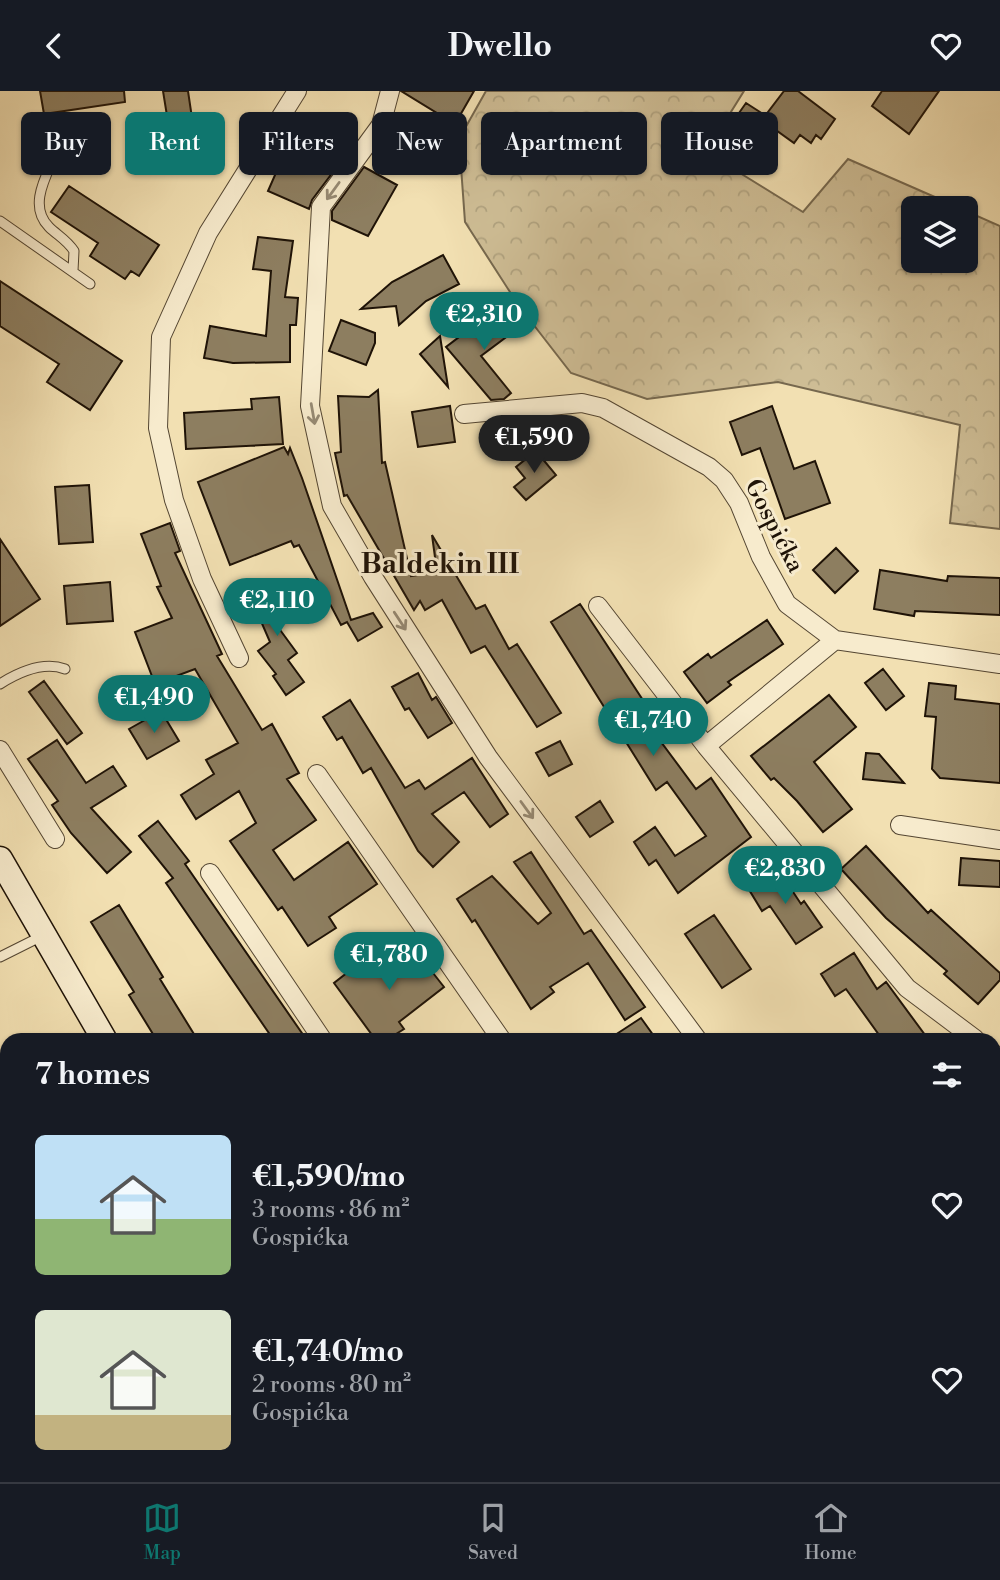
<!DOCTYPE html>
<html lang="en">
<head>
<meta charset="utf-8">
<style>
	body { margin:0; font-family:"Libre Bodoni",serif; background:#20242c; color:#f1f3f6; height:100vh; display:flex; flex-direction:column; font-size:26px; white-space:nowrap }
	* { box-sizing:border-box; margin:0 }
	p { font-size:23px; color:#9ea1a6 }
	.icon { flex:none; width:38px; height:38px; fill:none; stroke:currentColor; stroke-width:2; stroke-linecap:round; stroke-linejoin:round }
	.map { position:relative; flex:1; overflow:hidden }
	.sheet { position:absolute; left:0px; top:942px; width:1001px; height:450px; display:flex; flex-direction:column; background:#171b24; border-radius:21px 21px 0 0; box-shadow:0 2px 5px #0004 }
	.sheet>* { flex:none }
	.banner { position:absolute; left:21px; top:21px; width:959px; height:63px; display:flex; gap:14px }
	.fabs { position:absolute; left:901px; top:105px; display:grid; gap:14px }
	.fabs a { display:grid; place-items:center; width:77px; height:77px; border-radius:10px; background:#171b24; box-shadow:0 2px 5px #0004; font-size:35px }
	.price { position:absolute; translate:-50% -60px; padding:0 16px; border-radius:24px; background:#0f766e; color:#fff; font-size:23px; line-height:46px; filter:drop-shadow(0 2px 4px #0008) }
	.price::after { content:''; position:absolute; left:50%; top:42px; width:21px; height:16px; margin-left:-10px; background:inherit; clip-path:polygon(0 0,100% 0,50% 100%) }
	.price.selected { background:#222; color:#fff }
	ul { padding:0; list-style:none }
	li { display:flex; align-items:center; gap:21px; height:175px; padding:0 35px }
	li span { display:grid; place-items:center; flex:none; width:196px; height:140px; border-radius:10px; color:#555 }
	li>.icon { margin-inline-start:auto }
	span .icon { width:84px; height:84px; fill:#fffc; stroke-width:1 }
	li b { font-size:30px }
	h2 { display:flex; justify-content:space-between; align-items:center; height:84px; padding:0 35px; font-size:30px }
	.tag { padding:0 24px; border-radius:10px; background:#171b24; box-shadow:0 2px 5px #0004; font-size:24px; line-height:63px }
	.tag.selected { background:#0f766e; color:#fff }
	header { display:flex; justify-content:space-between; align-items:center; height:91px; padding:0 35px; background:#171b24; font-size:32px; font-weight:800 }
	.tab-bar { display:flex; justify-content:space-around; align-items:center; height:98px; border-top:2px solid #363941; background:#171b24; font-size:19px; color:#9ea1a6 }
	.tab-bar a { display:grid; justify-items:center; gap:4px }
	.tab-bar .selected { color:#0f766e }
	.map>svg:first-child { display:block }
	.forest { fill:url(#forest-crowns); stroke:#76684e; stroke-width:2 }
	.building { fill:#8d7e60; stroke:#1f1307; stroke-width:2 }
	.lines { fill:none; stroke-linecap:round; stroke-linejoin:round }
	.service-casing { stroke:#544632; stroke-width:11 }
	.minor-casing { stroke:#544632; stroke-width:20 }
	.secondary-casing { stroke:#1f1307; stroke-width:27 }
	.service { stroke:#f7ebcd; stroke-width:9 }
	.minor { stroke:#f7ebcd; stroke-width:18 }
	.secondary { stroke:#f7ebcd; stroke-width:24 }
	.oneway { stroke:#968a74 }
	.labels { text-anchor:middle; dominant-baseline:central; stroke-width:6; stroke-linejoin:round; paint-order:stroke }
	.street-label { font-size:24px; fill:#1f1307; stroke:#f7ebcd }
	.quarter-label { font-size:28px; font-weight:bold; fill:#1f1307; stroke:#f7ebcd }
</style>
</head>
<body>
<header><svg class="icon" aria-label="back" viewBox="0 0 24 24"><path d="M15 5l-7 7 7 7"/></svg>Dwello<svg class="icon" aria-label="heart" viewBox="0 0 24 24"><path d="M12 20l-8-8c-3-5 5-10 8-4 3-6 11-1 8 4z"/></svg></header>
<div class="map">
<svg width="1000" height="1391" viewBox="0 0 1000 1391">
	<defs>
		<pattern id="forest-crowns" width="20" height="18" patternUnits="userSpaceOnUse" patternTransform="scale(1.75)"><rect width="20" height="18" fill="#cebd95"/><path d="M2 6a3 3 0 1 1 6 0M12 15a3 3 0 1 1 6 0" fill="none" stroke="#b0a27f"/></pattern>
	</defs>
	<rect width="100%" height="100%" fill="#f2e0b2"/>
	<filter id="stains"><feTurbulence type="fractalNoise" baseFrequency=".00286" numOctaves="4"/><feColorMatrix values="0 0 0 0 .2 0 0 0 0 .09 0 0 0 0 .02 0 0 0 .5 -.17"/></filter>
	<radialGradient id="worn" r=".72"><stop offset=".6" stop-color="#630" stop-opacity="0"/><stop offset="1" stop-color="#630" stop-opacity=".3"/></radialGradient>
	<path class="forest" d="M486,0h258l-38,61 97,60 45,-53 112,49h-46v53h52v-50l34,15v303l-50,-6 10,-98 -182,-43 -131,17 -76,-26 -52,-67 -54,-84 -6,-83z"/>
	<path class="building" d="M40,0h84l1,11 -81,12z
		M163,0h25l4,27 -24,4z
		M401,0h73l-19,33z
		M784,0h14l37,28 -14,20 -5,-4 -5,8 -11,-8 -6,8 -32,-23z
		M882,0h57l-30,43 -37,-28z
		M746,12l17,11 -21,31 -17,-12z
		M318,35l26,14 -7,12 8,4 -33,44 -3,9 -41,-18 14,-32 14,6z
		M364,76l33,18 -29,51 -36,-16v-9z
		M69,95l90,59 -20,31 -8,-5 -6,8 -35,-23 8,-13 -47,-31z
		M258,146l35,4 -8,56 13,1 -2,27h-6v37l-57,1 -29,-5 6,-32 56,10 5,-65 -18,-2z
		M443,164l16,29 -33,17 -27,24 -3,-19 -35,3 31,-27z
		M0,190l122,80 -32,49 -43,-28 12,-18 -59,-38z
		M500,215l17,23 -36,27 30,37 -7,6 -13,1 -45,-53z
		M341,229l34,13v10l-9,22 -37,-14z
		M440,245l8,51 -28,-33z
		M378,299l4,73 3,-1 26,114 26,-4 -5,-37 44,74 9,-4 24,44 8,-5 44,69 -24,14 -52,-81 -14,7 -29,-53 -17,10 -5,-9 -6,9 -67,-115 -3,1 -9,-43 6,-1 -3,-56 31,1z
		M279,306l4,47 -97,5 -2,-36 68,-4 -1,-10z
		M450,315l5,36 -37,5 -6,-35z
		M772,315l22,63 21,-8 15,42 -45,16 -25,-71 -18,7 -12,-33z
		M284,356l4,7 2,-6 12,30 49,142 22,-7 9,14 -24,14 -11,-19 -6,3 -42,-80 -5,2 -3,-6 -61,24 -32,-83z
		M536,360l20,24 -30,25 -12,-13 11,-9 -9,-11z
		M89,394l4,57 -34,2 -4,-57z
		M170,432l10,28 -5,2 47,101 -5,2 45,74 10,-6 27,49 -12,6 29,41 -43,30 21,30 54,-38 29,42 -48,33 7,11 -28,18 -26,-39 -4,3 -48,-69 26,-18 -17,-32 -43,28 -15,-24 33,-21 -8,-14 32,-17 -43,-74 -40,15 -20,-52 37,-14 -15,-31 4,-1 -20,-52z
		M0,448l40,60 -40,27z
		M836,457l22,23 -23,22 -22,-23z
		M880,479l67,11 1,-5 52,2v37l-85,-4 -1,5 -40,-7z
		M110,491l3,39 -46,3 -3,-38z
		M280,495l12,30 -17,7 22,30 -9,7 16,22 -18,13 -13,-19 3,-2 -18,-23 12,-9 -19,-44z
		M580,513l72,110 -8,5 52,70 15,-11 40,59 -73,56 -22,-33 -7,5 -15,-23 21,-15 20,29 31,-20 -39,-54 -11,8 -105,-168z
		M767,529l16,24 -55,38 3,3 -24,18 -23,-31 24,-18 3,4z
		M883,578l21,27 -18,14 -21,-27z
		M418,582l14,27 4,-3 16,26 -24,15 -19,-30 -4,2 -13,-23z
		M44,590l38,52 -15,11 -38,-52z
		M929,592l27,3 -1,13 45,5v79l-60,-5 -8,-9 4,-52 -11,-1z
		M829,604l27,32 -42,35 38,47 -29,23 -26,-31 -23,-23 -3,2 -20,-24z
		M350,609l55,88 14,-8 6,9 47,-31 36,56 -18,13 -26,-35 -32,22 27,28 -26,25 -15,-16 -47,-83 -8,5 -21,-36 -5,3 -14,-23z
		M161,620l18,30 -32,18 -18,-30z
		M57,649l29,43 27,-17 13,20 -35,22 40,44 -24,21 -36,-40 -19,-28 6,-4 -30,-42z
		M560,650l12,23 -23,12 -13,-23z
		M866,662l13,1 25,29 -41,-4z
		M600,710l13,21 -23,15 -14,-20z
		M158,730l31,40 -4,3 121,175h-33l-107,-156 7,-5 -34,-42z
		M866,755l62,67 3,-3 69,63v7l-22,24 -34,-30 3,-3 -61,-53 -45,-49z
		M531,761l53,82 7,-4 54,77 -20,13 -37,-57 -38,24 4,5 -23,17 -56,-89 -3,2 -15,-23 35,-23 46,48 13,-11 -37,-51z
		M961,767l39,3v26l-41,-2z
		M778,778l23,35 3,-3 18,26 -26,17 -26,-38 -8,5 -14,-23z
		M119,814l44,72 -3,2 37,60h-41l-27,-44 5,-3 -43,-70z
		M714,824l37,54 -29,19 -37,-54z
		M411,854l33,42 -45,35 5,7 -16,10h-13l-41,-56 27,-21 11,13z
		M854,862l23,36 9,-7 42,57h-46l-36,-50 -11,7 -14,-22z
		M641,927l15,21h-47z"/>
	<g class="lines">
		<g class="service-casing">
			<path id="service" d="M52,71c-9,20 -22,46 -3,65 8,8 18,13 25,24l-1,20
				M0,130l90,63
				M0,593c19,-12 43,-23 65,-15
				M0,866l42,-21
				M0,1182l7,15"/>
		</g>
		<g class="minor-casing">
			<path id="minor" d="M390,0l-9,34 -60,82 -11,199 22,100 41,71 115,180 209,282
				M464,323l118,-11 21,5 106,59 15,13 15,23 22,54 26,47 48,36 165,24
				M598,515l108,140 201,242 68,51
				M239,567l-37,-79 -28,-79 -16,-72 3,-91 47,-104 89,-142
				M706,655l129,-106
				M0,659l55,89
				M317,683l184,265
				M900,734l100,15
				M210,782l112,166
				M994,963l6,5
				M994,1229h6
				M124,1384l4,7
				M636,1384l5,7"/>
		</g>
		<g class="secondary-casing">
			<path id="secondary" d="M0,768l104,180
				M387,1384l4,7"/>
		</g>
		<use href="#service" class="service"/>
		<use href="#minor" class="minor"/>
		<use href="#secondary" class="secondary"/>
	</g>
	<defs><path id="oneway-shaft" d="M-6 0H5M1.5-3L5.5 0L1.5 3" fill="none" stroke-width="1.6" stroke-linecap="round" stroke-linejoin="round" transform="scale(1.75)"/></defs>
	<g class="oneway">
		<use href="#oneway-shaft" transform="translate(333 100) rotate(126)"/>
		<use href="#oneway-shaft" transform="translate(313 323) rotate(80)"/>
		<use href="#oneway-shaft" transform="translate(400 530) rotate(57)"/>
		<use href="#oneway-shaft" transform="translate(527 719) rotate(54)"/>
	</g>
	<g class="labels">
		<g class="street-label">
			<text transform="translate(774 435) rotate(63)">Gospićka</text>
		</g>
		<g class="quarter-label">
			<text x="440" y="473">Baldekin III</text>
		</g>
	</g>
	<rect width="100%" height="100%" filter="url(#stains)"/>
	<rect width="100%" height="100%" fill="url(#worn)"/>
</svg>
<div class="fabs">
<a><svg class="icon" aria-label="layers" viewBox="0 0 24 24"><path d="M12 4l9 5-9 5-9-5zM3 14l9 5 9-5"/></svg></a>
</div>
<b class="price" style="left:484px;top:261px">€2,310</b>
<b class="price selected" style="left:534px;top:384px">€1,590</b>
<b class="price" style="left:277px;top:547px">€2,110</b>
<b class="price" style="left:154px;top:644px">€1,490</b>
<b class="price" style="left:653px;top:667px">€1,740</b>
<b class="price" style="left:785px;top:815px">€2,830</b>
<b class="price" style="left:389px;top:901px">€1,780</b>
<div class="banner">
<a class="tag">Buy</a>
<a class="tag selected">Rent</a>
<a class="tag">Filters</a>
<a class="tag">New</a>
<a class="tag">Apartment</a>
<a class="tag">House</a>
</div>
<section class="sheet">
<h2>7 homes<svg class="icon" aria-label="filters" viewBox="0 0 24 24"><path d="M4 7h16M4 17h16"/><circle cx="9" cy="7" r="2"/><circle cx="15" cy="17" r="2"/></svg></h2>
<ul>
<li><span style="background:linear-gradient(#bfe0f5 60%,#8fb573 0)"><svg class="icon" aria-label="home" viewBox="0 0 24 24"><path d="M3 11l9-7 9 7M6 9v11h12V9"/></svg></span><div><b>€1,590/mo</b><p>3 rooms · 86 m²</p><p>Gospićka</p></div><svg class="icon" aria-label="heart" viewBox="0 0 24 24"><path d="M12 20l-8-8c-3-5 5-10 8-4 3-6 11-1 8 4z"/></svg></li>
<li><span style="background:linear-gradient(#dfe7d0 75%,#c2b280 0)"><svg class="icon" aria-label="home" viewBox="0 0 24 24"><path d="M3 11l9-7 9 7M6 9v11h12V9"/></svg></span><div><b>€1,740/mo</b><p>2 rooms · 80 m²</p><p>Gospićka</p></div><svg class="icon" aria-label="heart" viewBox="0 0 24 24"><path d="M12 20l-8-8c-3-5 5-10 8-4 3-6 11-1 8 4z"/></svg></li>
</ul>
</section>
</div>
<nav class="tab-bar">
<a class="selected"><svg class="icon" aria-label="map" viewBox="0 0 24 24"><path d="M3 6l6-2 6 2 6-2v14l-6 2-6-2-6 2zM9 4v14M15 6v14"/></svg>Map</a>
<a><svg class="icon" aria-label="saved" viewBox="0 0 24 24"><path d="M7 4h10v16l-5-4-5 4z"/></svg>Saved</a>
<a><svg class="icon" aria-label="home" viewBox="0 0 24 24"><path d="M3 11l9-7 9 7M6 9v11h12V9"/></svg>Home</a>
</nav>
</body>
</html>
